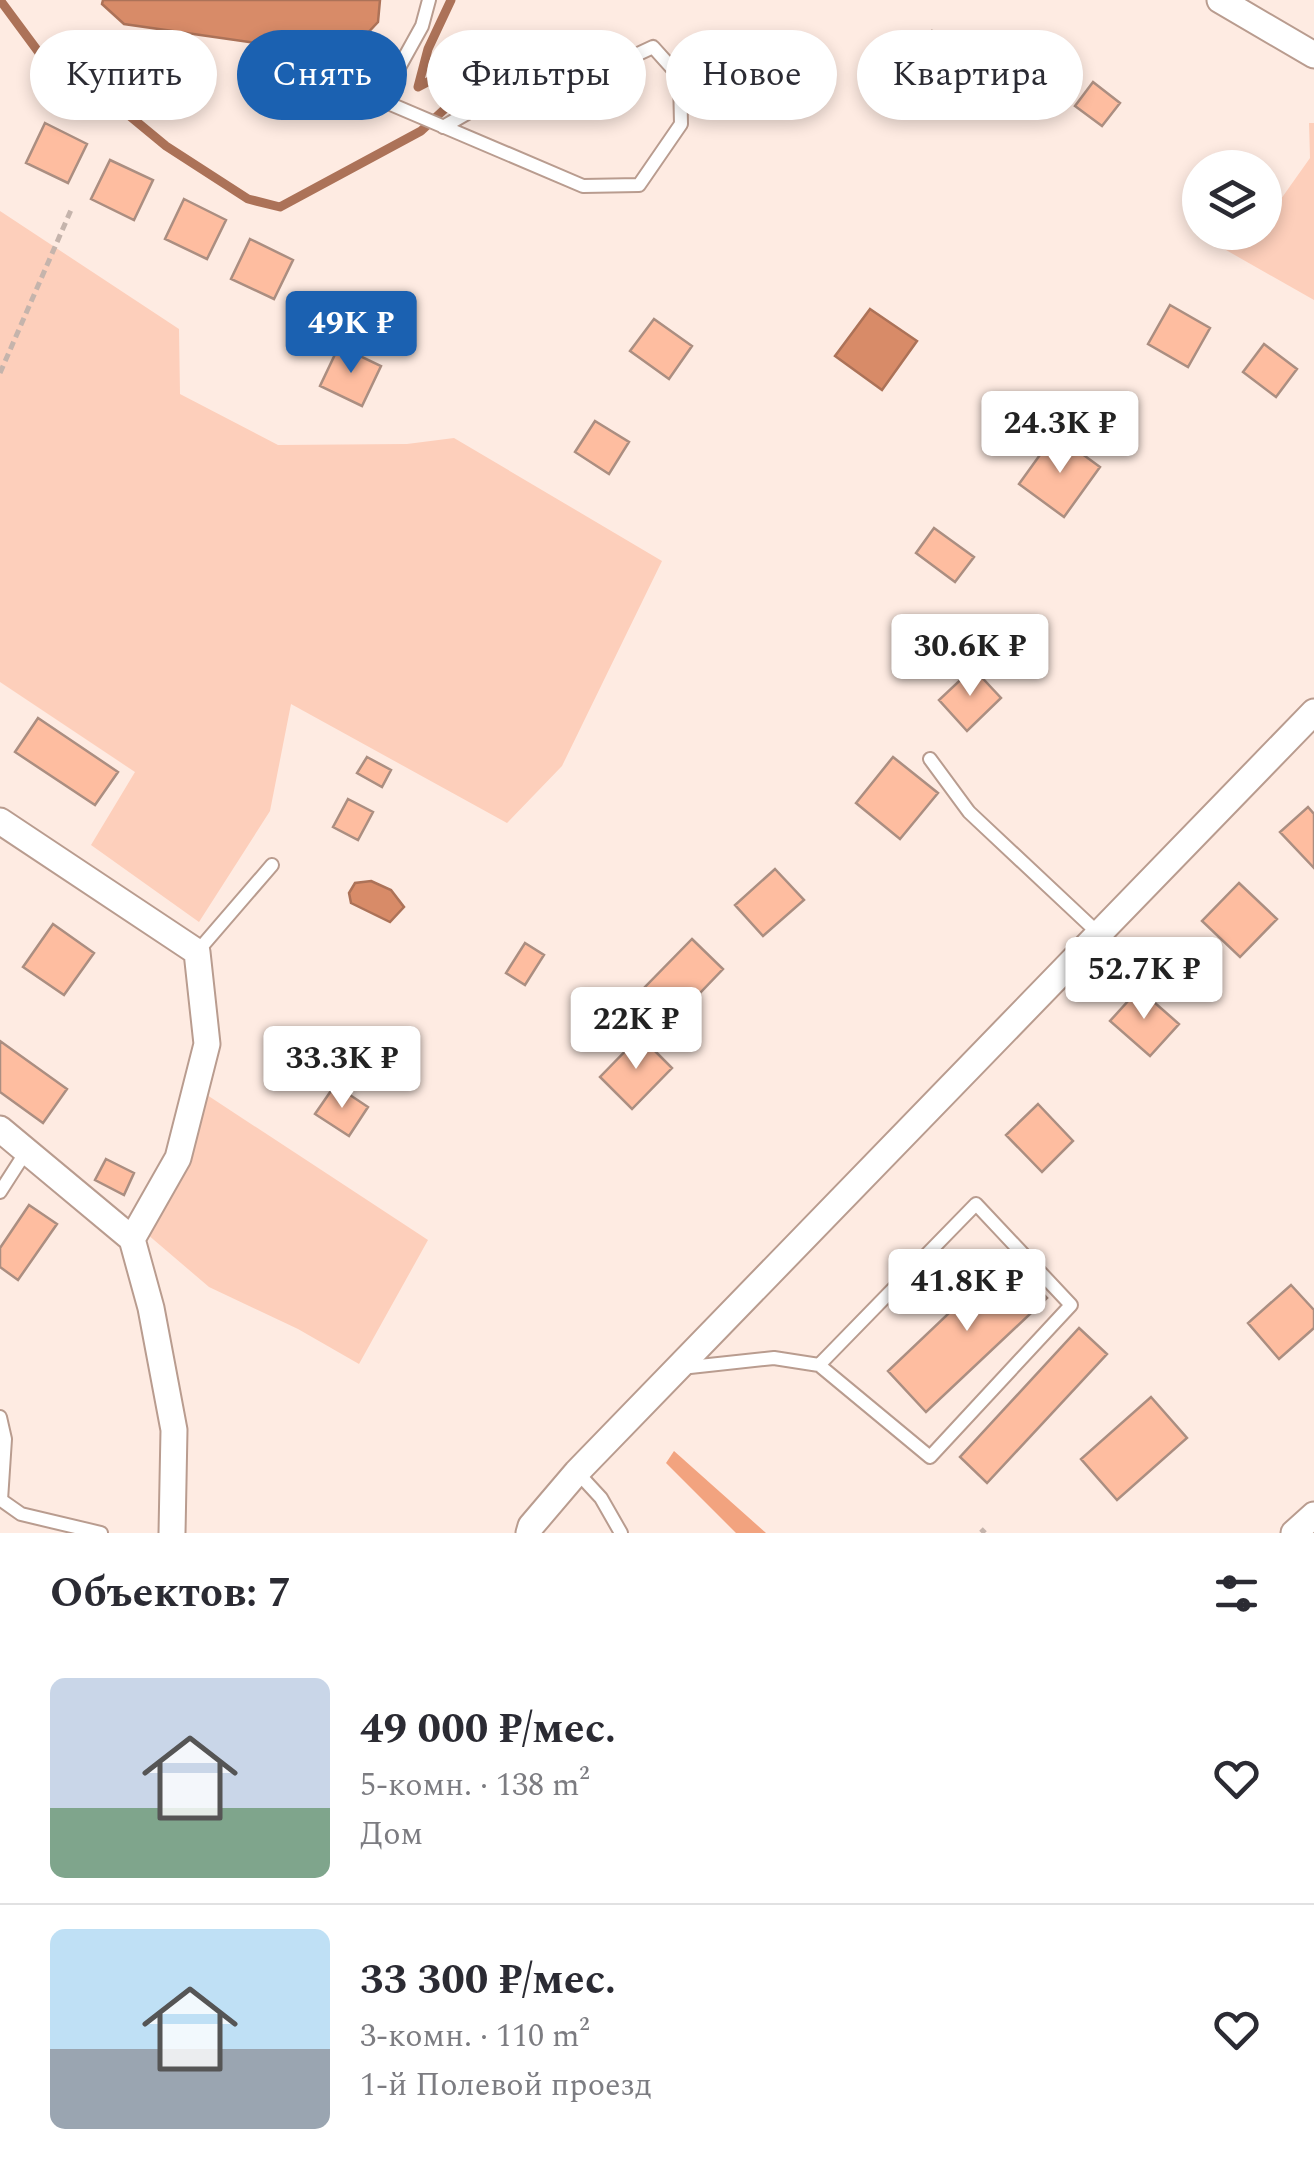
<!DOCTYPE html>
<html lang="ru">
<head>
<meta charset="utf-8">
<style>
	body { margin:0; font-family:Spectral,serif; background:#f2f2f3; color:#2b2b33; height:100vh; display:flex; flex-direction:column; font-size:38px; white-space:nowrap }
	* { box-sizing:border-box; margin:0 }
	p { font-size:32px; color:#7c7c81 }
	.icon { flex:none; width:55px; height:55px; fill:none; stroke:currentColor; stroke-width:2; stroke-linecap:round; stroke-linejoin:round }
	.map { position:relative; height:1533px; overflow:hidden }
	.drawer { display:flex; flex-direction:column; background:#fff; flex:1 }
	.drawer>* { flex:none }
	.guide { position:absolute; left:30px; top:30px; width:1255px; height:90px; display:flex; gap:20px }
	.fabs { position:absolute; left:1182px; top:150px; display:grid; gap:20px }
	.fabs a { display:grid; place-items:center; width:100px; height:100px; border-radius:50%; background:#fff; box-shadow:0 5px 15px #0003; font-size:50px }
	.price { position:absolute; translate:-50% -85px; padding:0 22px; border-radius:10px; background:#fff; color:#222; font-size:32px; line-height:65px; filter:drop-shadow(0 2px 5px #0008) }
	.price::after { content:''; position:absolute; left:50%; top:60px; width:30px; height:22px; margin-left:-15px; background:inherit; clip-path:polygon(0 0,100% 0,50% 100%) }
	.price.current { background:#1b61b1; color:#fff }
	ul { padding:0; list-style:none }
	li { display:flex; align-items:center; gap:30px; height:250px; padding:0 50px }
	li+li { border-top:2px solid #e1e1e2 }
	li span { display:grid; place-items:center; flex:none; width:280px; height:200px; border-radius:15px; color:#555 }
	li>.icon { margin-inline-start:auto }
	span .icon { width:120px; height:120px; fill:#fffc; stroke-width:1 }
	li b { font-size:42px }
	h2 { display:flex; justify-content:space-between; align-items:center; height:120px; padding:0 50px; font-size:42px }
	.pill { padding:0 35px; border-radius:45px; background:#fff; box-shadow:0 5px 15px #0003; font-size:35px; line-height:90px }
	.pill.current { background:#1b61b1; color:#fff }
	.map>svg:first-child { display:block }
	.green { fill:#fdcfbb }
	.forest { fill:#f2a37f }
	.water { fill:#d88b68; stroke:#ac7258; stroke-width:2.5 }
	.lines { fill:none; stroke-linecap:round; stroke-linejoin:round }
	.stream { stroke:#ac7258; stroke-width:9 }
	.building { fill:#febda0; stroke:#ab8e81; stroke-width:2.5 }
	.lane-casing { stroke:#b99c8f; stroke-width:16 }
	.street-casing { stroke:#b99c8f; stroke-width:29 }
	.path { stroke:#c5b4ac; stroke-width:5; stroke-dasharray:8 5; stroke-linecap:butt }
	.lane { stroke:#fff; stroke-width:12 }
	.street { stroke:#fff; stroke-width:25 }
</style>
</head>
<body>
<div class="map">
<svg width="1314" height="1533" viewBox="0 0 1314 1533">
	<rect width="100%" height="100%" fill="#feebe2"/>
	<path class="green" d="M1309,123h5v177l-118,-67 4,-10v9h65v-18l4,2 41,-58z
		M0,211l179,118 1,65 98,51 129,-1 47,-6 208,123 -100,205 -55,57 -216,-119 -21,107 -71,111 -108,-77 44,-73 -135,-90z
		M204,1093l224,147 -69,124 -61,-35 -89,-42 -62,-53z"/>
	<path class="forest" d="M674,1451l92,82h-30l-70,-70z"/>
	<path class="water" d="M103,0h277l-2,22 -32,34 -222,-32 -22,-20z
		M870,309l47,32 -35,49 -47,-34z
		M371,881l20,9 13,17 -14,15 -39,-19 -2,-10 6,-10z"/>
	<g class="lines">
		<path class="stream" d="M0,0l40,54 51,30 75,62 82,53 32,8 141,-76 54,-50 -36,-5 -21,11 10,-38 23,-49"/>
	</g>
	<path class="building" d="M932,31l63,50 -27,35 -64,-50z
		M1093,82l27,21 -18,23 -27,-20z
		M45,123l42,21 -19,39 -42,-20z
		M110,160l43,20 -19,40 -43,-21z
		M184,199l42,21 -19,39 -42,-20z
		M250,239l43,21 -19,39 -43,-20z
		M1170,305l40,23 -22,39 -40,-23z
		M654,319l38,27 -23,33 -39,-28z
		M1264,344l33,25 -21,28 -33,-25z
		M339,346l42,20 -19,40 -42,-20z
		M595,421l34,21 -20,32 -34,-22z
		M1055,434l45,33 -36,50 -45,-33z
		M934,528l40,29 -19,25 -39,-29z
		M973,668l28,30 -34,33 -28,-31z
		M38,718l80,54 -23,33 -80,-53z
		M367,757l24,13 -9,17 -25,-14z
		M893,757l45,36 -38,46 -44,-36z
		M348,799l25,13 -15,28 -25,-13z
		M1308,807l6,7v54l-34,-36z
		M775,869l29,31 -41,36 -28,-31z
		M1239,883l38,36 -37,38 -38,-36z
		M53,924l41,29 -30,42 -41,-28z
		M692,939l31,30 -47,49 -31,-31z
		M525,943l19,12 -19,30 -19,-12z
		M1139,989l40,35 -29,32 -40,-35z
		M640,1036l32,32 -40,41 -32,-32z
		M0,1041l67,48 -24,34 -43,-31z
		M335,1085l33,22 -19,29 -34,-22z
		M1038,1104l35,37 -31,31 -36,-37z
		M106,1159l28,14 -10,22 -29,-15z
		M29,1205l28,19 -39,56 -18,-13v-19z
		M1008,1257l39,41 -121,114 -38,-41z
		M1291,1285l23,25v18l-35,31 -31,-36z
		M1079,1328l28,26 -120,129 -27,-26z
		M1151,1397l36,41 -70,62 -36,-41z"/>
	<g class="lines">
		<g class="lane-casing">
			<path id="lane" d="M429,0l-7,26 -41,74 202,86 56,-1 42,-61 -1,-47 -27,-30 -75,35 -88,18 -47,27
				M930,759l39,53 128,120
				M197,952l75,-87
				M0,1192l27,-42
				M681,1368l93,-10 45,7 111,92 141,-152 -95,-101 -157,161
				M0,1417l5,22 -4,61 20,14 80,19
				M577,1472l24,26 20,35"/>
		</g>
		<g class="street-casing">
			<path id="street" d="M1220,0l94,55
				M0,821l197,131 10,92 -29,114 -46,81
				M0,1129l132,110 19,69 23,122 -2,103
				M529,1533l2,-7 46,-54 737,-760
				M1294,1533l20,-18"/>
		</g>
		<path class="path" d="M0,373l71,-163
			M981,1529l4,4"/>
		<use href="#lane" class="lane"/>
		<use href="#street" class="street"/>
	</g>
</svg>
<div class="fabs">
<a><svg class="icon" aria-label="layers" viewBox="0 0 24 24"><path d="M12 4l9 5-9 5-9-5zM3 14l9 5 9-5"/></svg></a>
</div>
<b class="price current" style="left:351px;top:376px">49K ₽</b>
<b class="price" style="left:1060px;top:476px">24.3K ₽</b>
<b class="price" style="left:970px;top:699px">30.6K ₽</b>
<b class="price" style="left:1144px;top:1022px">52.7K ₽</b>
<b class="price" style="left:636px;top:1072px">22K ₽</b>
<b class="price" style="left:342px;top:1111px">33.3K ₽</b>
<b class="price" style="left:967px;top:1334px">41.8K ₽</b>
<div class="guide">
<a class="pill">Купить</a>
<a class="pill current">Снять</a>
<a class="pill">Фильтры</a>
<a class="pill">Новое</a>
<a class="pill">Квартира</a>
</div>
</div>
<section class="drawer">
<h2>Объектов: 7<svg class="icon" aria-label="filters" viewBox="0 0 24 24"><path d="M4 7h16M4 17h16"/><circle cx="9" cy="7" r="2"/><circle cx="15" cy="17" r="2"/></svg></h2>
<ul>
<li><span style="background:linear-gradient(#c9d6e8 65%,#7fa58c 0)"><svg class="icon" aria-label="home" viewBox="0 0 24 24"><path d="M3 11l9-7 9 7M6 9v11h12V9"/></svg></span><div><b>49 000 ₽/мес.</b><p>5-комн. · 138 m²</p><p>Дом</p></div><svg class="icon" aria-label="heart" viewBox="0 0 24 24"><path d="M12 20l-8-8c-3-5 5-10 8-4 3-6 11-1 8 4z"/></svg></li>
<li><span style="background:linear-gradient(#bfe0f5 60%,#9aa5b1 0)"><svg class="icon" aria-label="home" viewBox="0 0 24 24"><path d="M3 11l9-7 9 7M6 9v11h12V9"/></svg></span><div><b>33 300 ₽/мес.</b><p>3-комн. · 110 m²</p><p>1-й Полевой проезд</p></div><svg class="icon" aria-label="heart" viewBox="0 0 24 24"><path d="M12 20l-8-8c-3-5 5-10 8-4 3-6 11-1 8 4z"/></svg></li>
</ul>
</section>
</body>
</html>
